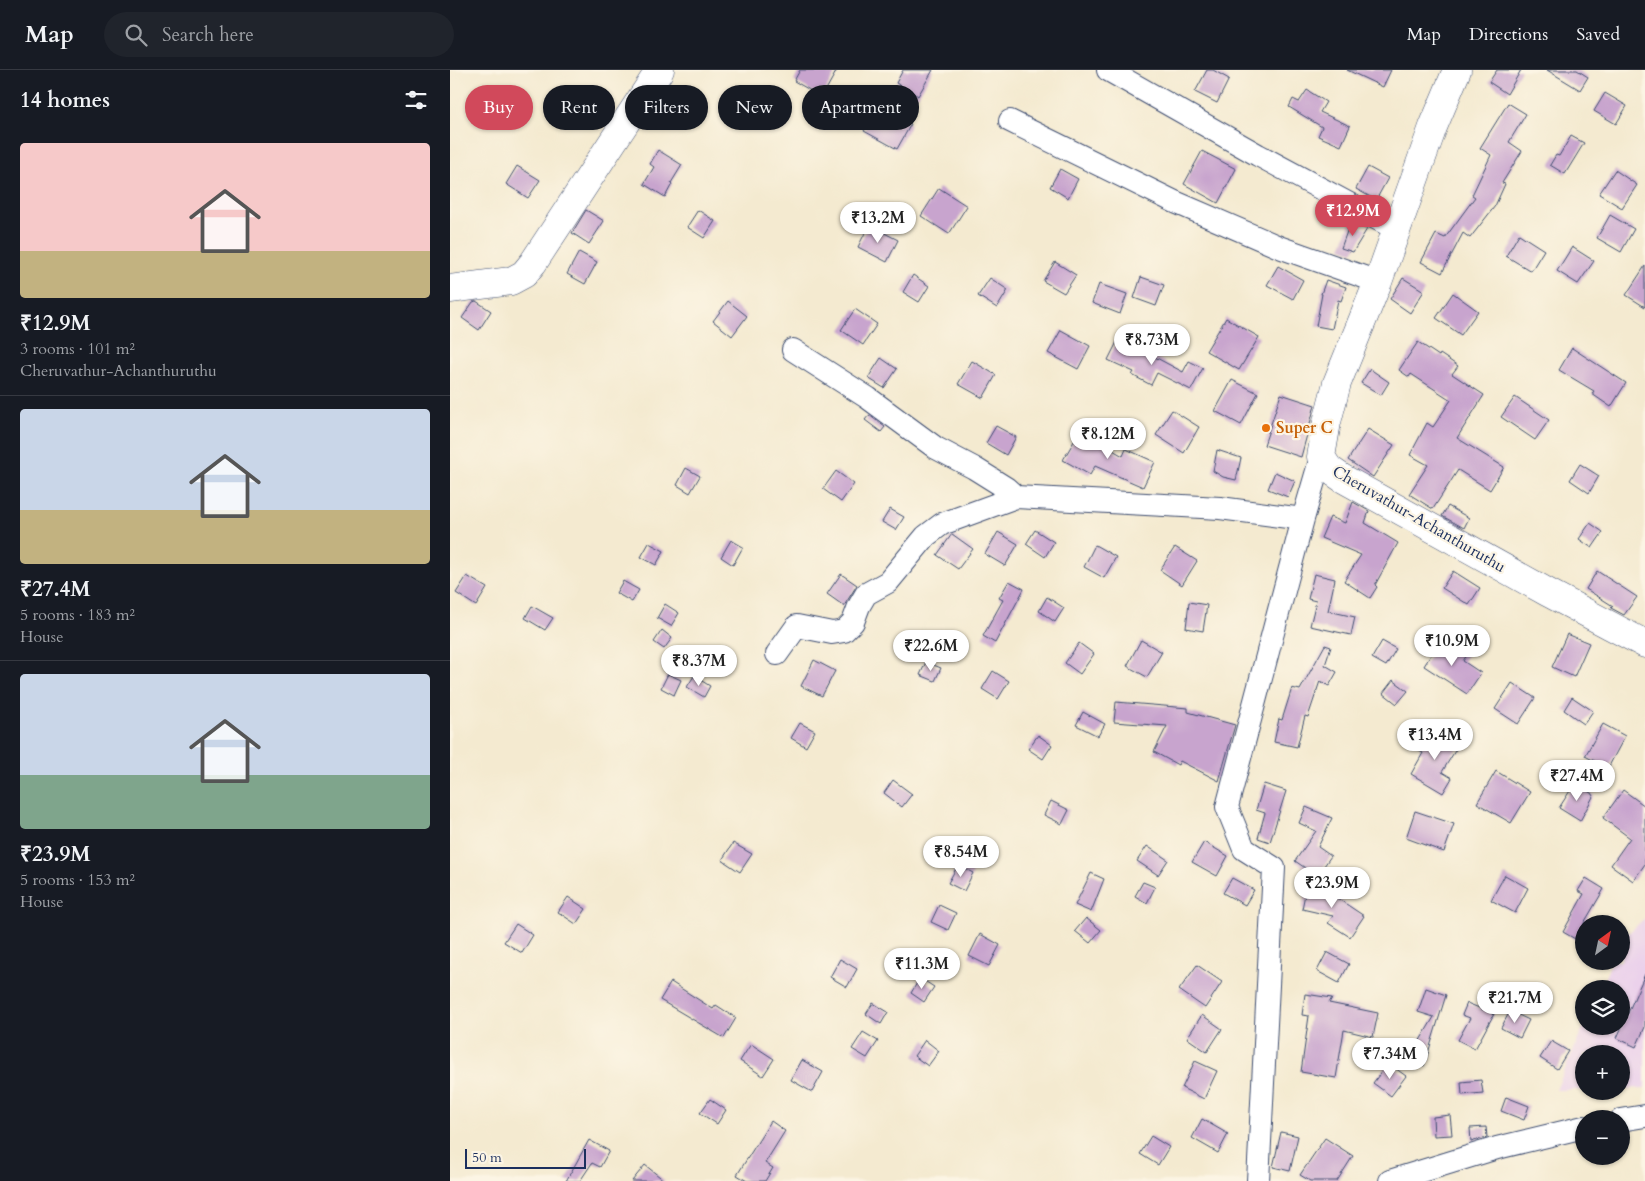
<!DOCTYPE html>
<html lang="en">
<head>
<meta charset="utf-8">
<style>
	body { margin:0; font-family:Cardo,serif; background:#20242c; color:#f1f3f6; height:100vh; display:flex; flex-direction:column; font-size:19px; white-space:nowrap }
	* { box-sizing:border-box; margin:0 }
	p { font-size:16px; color:#9ea1a6 }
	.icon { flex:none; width:28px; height:28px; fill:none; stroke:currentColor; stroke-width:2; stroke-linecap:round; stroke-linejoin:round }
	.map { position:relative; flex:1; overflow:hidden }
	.panel { display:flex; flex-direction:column; background:#171b24; width:450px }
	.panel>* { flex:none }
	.hud { position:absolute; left:15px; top:15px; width:475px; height:45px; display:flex; gap:10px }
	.needle { width:32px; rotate:33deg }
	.fabs { position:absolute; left:1125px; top:845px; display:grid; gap:10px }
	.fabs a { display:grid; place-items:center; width:55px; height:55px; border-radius:50%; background:#171b24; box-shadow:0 1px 4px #0004; font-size:25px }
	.scale { position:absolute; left:15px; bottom:12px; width:121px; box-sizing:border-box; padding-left:5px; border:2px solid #1b2f5e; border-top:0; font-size:14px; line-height:18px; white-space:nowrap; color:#1b2f5e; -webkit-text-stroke:4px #fcf5e5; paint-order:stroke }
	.price { position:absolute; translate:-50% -42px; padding:0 11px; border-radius:18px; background:#fff; color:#222; font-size:16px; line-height:32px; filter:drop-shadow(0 1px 2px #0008) }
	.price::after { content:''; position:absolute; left:50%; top:30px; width:15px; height:11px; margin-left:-8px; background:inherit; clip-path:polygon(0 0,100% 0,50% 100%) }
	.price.on { background:#d1495b; color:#fff }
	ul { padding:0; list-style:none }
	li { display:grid; align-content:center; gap:10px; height:265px; padding:0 20px }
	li+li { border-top:1px solid #363941 }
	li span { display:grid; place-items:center; height:155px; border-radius:5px; color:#555 }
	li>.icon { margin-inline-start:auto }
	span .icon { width:90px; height:90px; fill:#fffc; stroke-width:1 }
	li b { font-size:21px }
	h2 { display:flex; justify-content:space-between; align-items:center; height:60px; padding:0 20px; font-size:21px }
	.chip { padding:0 18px; border-radius:22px; background:#171b24; box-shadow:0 1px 4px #0004; font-size:18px; line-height:45px }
	.chip.on { background:#d1495b; color:#fff }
	header { display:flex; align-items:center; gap:30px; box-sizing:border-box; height:70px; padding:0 25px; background:#171b24; border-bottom:1px solid #363941 }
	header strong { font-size:24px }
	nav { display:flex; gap:28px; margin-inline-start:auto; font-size:18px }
	.search { width:350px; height:45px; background:#20242c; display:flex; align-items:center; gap:12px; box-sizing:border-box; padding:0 18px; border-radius:28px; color:#9ea1a6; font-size:19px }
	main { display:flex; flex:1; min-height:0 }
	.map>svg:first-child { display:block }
	.built { fill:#ebd1eb }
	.building { fill:#c8a4ce }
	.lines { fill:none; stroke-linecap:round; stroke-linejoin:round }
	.minor-casing { stroke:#3c4b6f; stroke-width:24 }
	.major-casing { stroke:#3c4b6f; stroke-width:29 }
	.minor { stroke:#fff; stroke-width:22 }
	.major { stroke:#fff; stroke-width:28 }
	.food-dot { fill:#e8710a; stroke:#fcf5e5; stroke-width:2 }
	.labels { text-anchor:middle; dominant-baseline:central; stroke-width:4.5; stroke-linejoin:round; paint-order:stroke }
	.food-label { font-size:16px; font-weight:bold; fill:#c56008; stroke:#fcf5e5; text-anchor:start }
	.street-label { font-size:16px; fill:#1b2f5e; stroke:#fcf5e5 }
</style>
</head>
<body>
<header>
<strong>Map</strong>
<div class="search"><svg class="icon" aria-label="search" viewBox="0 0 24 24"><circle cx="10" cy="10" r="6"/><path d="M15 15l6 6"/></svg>Search here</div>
<nav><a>Map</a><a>Directions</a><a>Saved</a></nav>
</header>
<main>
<section class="panel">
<h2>14 homes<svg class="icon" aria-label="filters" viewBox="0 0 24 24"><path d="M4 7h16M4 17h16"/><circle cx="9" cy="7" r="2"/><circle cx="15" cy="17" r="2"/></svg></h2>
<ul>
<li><span style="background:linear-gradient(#f6c9c9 70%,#c2b280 0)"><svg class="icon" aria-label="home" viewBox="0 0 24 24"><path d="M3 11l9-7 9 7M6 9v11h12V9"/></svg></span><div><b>₹12.9M</b><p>3 rooms · 101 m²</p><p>Cheruvathur-Achanthuruthu</p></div></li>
<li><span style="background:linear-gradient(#c9d6e8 65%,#c2b280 0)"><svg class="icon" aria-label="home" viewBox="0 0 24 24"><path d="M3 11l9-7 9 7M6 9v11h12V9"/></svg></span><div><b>₹27.4M</b><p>5 rooms · 183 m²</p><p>House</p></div></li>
<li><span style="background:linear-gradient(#c9d6e8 65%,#7fa58c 0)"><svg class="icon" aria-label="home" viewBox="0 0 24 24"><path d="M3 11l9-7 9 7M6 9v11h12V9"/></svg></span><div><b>₹23.9M</b><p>5 rooms · 153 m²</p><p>House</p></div></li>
</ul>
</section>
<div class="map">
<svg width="1195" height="1111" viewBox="0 0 1195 1111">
	<rect width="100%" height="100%" fill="#fcf5e5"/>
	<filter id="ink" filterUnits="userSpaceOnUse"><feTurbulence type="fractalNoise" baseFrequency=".02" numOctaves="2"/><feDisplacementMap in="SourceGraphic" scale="10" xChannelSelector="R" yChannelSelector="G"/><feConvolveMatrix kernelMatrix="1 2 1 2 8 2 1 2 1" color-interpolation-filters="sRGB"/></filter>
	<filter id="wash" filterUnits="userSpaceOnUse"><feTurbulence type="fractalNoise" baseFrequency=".0096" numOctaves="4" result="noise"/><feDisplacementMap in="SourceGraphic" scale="20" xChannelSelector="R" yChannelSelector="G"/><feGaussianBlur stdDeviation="1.12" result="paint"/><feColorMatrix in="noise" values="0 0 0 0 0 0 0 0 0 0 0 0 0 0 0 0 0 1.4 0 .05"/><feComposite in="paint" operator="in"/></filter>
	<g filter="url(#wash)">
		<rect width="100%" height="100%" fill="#f4ead0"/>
		<path class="built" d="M1195,848v170l-24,1v-35h-37v36h-28l28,-64h37v-37h-21l12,-28h9v-21z"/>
		<g id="blocks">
			<path class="building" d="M350,0h37l-15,27 -28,-16z
				M453,0h30l-15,26 -22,-13z
				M757,0h6l16,9 -12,24 -22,-11z
				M897,0h44l-8,17z
				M1047,0h24l-14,24 -18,-12z
				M1097,0h30l11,7 -8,13z
				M857,20l19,12 -6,10 30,14 -9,20 -23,-10 4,-9 -33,-20 4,-8 6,3z
				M1155,23l22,13 -11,18 -22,-13z
				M1058,33l18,11 -17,28 13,9 -20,32 3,1 -10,22 -25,32 -7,-5 -21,40 -21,-11 15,-28 9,4 30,-41 -3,-2 19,-40 -11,-7z
				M427,36l34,18 -14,25 -33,-18z
				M1121,66l13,7 -19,31 -15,-9 6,-10 3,1z
				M208,80l24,15 -11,18 1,1 -7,13 -21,-13 10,-17 -4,-3z
				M752,81l34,18 -18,34 -34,-19z
				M67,96l23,14 -12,18 -22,-14z
				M918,97l20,11 -12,22 -20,-11z
				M610,99l18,10 -10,19 -18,-11z
				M1165,100l22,15 -15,23 -23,-14z
				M489,118l28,18 -18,28 -28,-18z
				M136,140l18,11 -15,23 -17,-11z
				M248,140l17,11 -11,17 -17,-11z
				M1160,145l24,14 -13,23 -24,-14z
				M900,153l17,6 -14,23 -12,-4z
				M419,155l29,15 -11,22 -29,-15z
				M1069,164l25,16 -13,21 -25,-15z
				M1122,177l22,14 -16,23 -21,-13z
				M129,182l18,10 -12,22 -18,-10z
				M605,192l21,13 -12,18 -21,-12z
				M828,196l25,14 -10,19 -26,-14z
				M1195,196v41l-19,-12z
				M463,205l16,11 -10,16 -16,-10z
				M691,207l23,8 -8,21 -22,-8z
				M540,208l18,12 -11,18 -19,-12z
				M953,208l21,13 -14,22 -20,-14z
				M876,210l20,7 -5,14 -3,-1 -6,29 -16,-3 6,-32h-1z
				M649,214l28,10 -7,20 -28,-11z
				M1003,223l25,18 -17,24 -25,-17z
				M26,231l15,10 -12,19 -17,-12 11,-16z
				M278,231l19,15 -15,20 -19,-15z
				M405,239l22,15 -14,21 -22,-15z
				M776,248l33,19 -20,33 -33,-19z
				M611,260l29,16 -12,23 -30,-16z
				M669,268l64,34 6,-11 14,7 -12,22 -34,-17 -6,12 -19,-10 2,-3 -26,-12z
				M968,272l21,14 1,-2 18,12 -6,8 32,21 -27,43 47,29 -14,23 -32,-20 -25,39 -24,-15 19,-29 -18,-10 17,-32 6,4 18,-27 -40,-26 -2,3 -10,-7z
				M1122,278l54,35 -15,24 -19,-13 2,-3 -35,-21z
				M431,288l16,11 -13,19 -16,-10z
				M522,291l24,14 -13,23 -25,-14z
				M920,299l19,13 -8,13 -20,-12z
				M782,310l26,13 -17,32 -26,-14z
				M831,324l34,11 -14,52 -37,-12z
				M1065,327l34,23 -14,20 -34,-23z
				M722,340l27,17 -15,26 -28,-18z
				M419,345l16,12 -4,5 -16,-12z
				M546,356l20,11 -10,18 -20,-12z
				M918,359l26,16 -21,32 -25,-17z
				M630,361l43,25 3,-7 29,13 -12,25 -48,-21 -5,9 -27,-15z
				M767,380l24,8 -5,22 -13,-3 -10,-6z
				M1130,394l19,12 -10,17 -19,-13z
				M236,398l14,8 -10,17 -13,-8z
				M386,401l18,13 -13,18 -18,-13z
				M825,402l20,9 -7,16 -20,-8z
				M903,432l16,9 -4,12 33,20 -23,42 2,2 -7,11 -26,-17 17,-26 -40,-17 9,-21 15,6z
				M998,436l21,12 -5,10 -22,-12z
				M440,439l14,8 -8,13 -14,-8z
				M1140,453l13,9 -11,16 -13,-9z
				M585,460l19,12 -9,15 -19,-13z
				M548,462l20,12 -13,22 -20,-12z
				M502,464l21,15 -15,20 -21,-14z
				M281,470l12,7 -10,18 -12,-8z
				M199,473l15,8 -8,14 -15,-8z
				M645,475l21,12 -12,21 -20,-11z
				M725,477l22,14 -15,24 -22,-15z
				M1003,501l27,17 -11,17 -27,-17z
				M1147,501l40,26 -13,18 -13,-7 2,-2 -27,-17z
				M391,504l16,11 -13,21 -17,-12z
				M864,504l21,5 -7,32 27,6 -4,18 -41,-9 6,-25 -8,-2z
				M17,506l20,12 -11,18 -20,-13z
				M173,511l16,9 -7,12 -16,-9z
				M559,511l15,8 -29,54 -12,-7 20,-36 -4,-2z
				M597,527l17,11 -9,14 -16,-11z
				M739,532l18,3 -4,26 -17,-3z
				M215,534l14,9 -8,13 -14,-8z
				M82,536l21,12 -8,12 -20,-12z
				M212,560l10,8 -8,11 -10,-7z
				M1117,564l22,9 -15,34 -22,-10z
				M991,569l26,16 -4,6 18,12 -14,21 -43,-28z
				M691,570l21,12 -15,25 -20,-11z
				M932,571l14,8 -10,17 -14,-8z
				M629,573l15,11 -14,20 -15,-11z
				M875,575l6,2 -6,18 12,7 -8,14 -9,-5 -12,36 -3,-1 -8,31 -23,-5 5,-23 3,1 10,-32 8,2z
				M364,590l21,11 -13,25 -21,-10z
				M476,592l15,6 -6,13 -15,-6z
				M543,601l16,10 -11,18 -16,-10z
				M218,604l13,6 -7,15 -13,-7z
				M244,606l16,10 -6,11 -17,-10z
				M943,610l15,11 -11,13 -14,-11z
				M1062,613l23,15 -17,26 -23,-15z
				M1122,627l21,14 -9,13 -20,-14z
				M666,632l72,6v4l47,13 -16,56 -39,-20 -2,4 -24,-13 13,-26 -53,-4z
				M633,642l22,12 -7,12 -22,-11z
				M350,653l15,8 -9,16 -15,-9z
				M1153,654l22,12 -17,32 -23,-12z
				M981,660l27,16 -16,26 10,6 -9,15 -32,-19 12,-21 -4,-2z
				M588,665l14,10 -9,14 -15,-10z
				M1046,701l34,21 -19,31 -34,-20z
				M443,710l19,14 -10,13 -18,-14z
				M1125,713l19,12 -14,26 -21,-13z
				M814,714l22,7 -16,51 -12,-4 7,-25 -9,-3z
				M1173,720l22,16v58l-12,17 -22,-16 19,-27 -27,-20z
				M601,731l18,9 -7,14 -18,-9z
				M856,737l26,11 -14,29 13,9 -14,20 -22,-15 21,-30 -17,-8z
				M965,741l39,13 -10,28 -38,-14z
				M754,772l24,14 -11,20 -25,-14z
				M283,773l19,11 -12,18 -18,-12z
				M697,776l21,14 -10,15 -21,-14z
				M508,795l15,8 -9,18 -16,-8z
				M641,803l13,6 -13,33 -16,-7z
				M1055,805l23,13 -13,25 -24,-13z
				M782,808l22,12 -9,15 -22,-12z
				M1136,808l18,11 -20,34v21l-21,-12 21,-38 -6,-3z
				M693,812l12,5 -8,16 -12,-7z
				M857,814l28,6 -1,6 30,20 -14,21 -22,-14 5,-7 -31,-7z
				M118,827l18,12 -10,15 -18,-12z
				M489,835l17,8 -8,17 -17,-8z
				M636,848l15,12 -11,13 -15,-12z
				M66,854l17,11 -11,18 -18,-11z
				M530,864l20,11 -11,21 -20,-10z
				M877,882l22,12 -10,19 -22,-12z
				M390,889l17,10 -10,18 -17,-10z
				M747,895l25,17 -17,26 -26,-18z
				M1195,904v53l-9,20 -19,-9z
				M470,908l14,9 -10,15 -13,-9z
				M221,912l42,27 3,-4 20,13 -12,20 -64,-38z
				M976,918l20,7 -22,71 -14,-9 24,-40 -16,-5z
				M855,924l27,4 -3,5 49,10 -5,24 -29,-7 -8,48 -35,-6 8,-56 -7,-1z
				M423,933l15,9 -7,12 -15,-10z
				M1017,933l27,11 -19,35 -17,-9 12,-22 -8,-3z
				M1060,941l19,9 -9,18 -19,-10z
				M752,945l20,14 -15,23 -20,-14z
				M413,962l15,9 -11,17 -15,-9z
				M475,970l14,11 -11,15 -14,-10z
				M1101,971l17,10 -11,18 -17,-11z
				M301,974l23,15 -11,17 -23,-15z
				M352,990l21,12 -11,20 -21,-12z
				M745,991l22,10 -13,28 -22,-11z
				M938,993l18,13 -15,20 -18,-13z
				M1031,1010l2,13 -21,2 -1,-13z
				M1056,1027l23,9 -5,14 -23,-9z
				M260,1029l16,11 -9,14 -17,-11z
				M1000,1045l2,20 -18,1 -1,-19z
				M752,1049l26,15 -10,19 -26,-15z
				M321,1051l14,10 -20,32 8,5 -8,13h-18l-10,-6z
				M1036,1057l1,10 -16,5 -1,-14z
				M831,1062l17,4 -8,35 -17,-4z
				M701,1066l18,11 -11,18 -18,-11z
				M875,1068l28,18 -16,25h-27l-10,-6z
				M139,1070l20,11 -9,16 -8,-4 -12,18h-14z
				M195,1095l20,16h-33z"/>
		</g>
	</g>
	<g filter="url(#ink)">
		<use href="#blocks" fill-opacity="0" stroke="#3c4b6f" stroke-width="1"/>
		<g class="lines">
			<g class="minor-casing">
				<path id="minor" d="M658,0l150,85 138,74
					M560,51l165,81 104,45 99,35
					M343,280l75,48 68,50 38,20 32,20 10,9
					M327,584l20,-28 35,7 12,-2 9,-9 6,-16 7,-12 22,-12 38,-46 16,-12 74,-27 204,11 83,11
					M1171,1050l24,-4
					M808,1111l16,-313 -30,-19 -17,-42 76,-288 18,-62
					M940,1111l107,-33 87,-21"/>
			</g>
			<g class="major-casing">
				<path id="major" d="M1007,0l-24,57 -55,155 -41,101 -10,39 -6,35 8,12 13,9 205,114 98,52
					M0,219l61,-8 13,-7 9,-11 127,-193"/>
			</g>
			<use href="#minor" class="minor"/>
			<use href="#major" class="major"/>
		</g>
	</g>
	<circle class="food-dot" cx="816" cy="358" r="5"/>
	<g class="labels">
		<g class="food-label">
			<text x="826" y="358">Super C</text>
		</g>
		<g class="street-label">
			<text transform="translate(969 449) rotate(30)">Cheruvathur-Achanthuruthu</text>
		</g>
	</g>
</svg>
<div class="fabs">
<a><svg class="needle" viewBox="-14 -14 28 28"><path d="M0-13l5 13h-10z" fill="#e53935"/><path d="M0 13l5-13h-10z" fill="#9ea1a6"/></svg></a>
<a><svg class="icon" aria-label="layers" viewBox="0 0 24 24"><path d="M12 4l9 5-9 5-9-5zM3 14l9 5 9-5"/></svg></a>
<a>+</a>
<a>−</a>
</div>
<div class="scale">50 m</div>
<b class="price on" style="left:903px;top:167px">₹12.9M</b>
<b class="price" style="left:428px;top:174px">₹13.2M</b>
<b class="price" style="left:702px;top:296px">₹8.73M</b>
<b class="price" style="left:658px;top:390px">₹8.12M</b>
<b class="price" style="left:1002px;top:597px">₹10.9M</b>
<b class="price" style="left:481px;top:602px">₹22.6M</b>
<b class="price" style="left:249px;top:617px">₹8.37M</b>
<b class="price" style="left:985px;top:691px">₹13.4M</b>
<b class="price" style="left:1127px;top:732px">₹27.4M</b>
<b class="price" style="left:511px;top:808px">₹8.54M</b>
<b class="price" style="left:882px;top:839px">₹23.9M</b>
<b class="price" style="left:472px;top:920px">₹11.3M</b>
<b class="price" style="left:1065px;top:954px">₹21.7M</b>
<b class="price" style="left:940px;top:1010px">₹7.34M</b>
<div class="hud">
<a class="chip on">Buy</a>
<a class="chip">Rent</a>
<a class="chip">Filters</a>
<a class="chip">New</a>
<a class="chip">Apartment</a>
</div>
</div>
</main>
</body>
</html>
